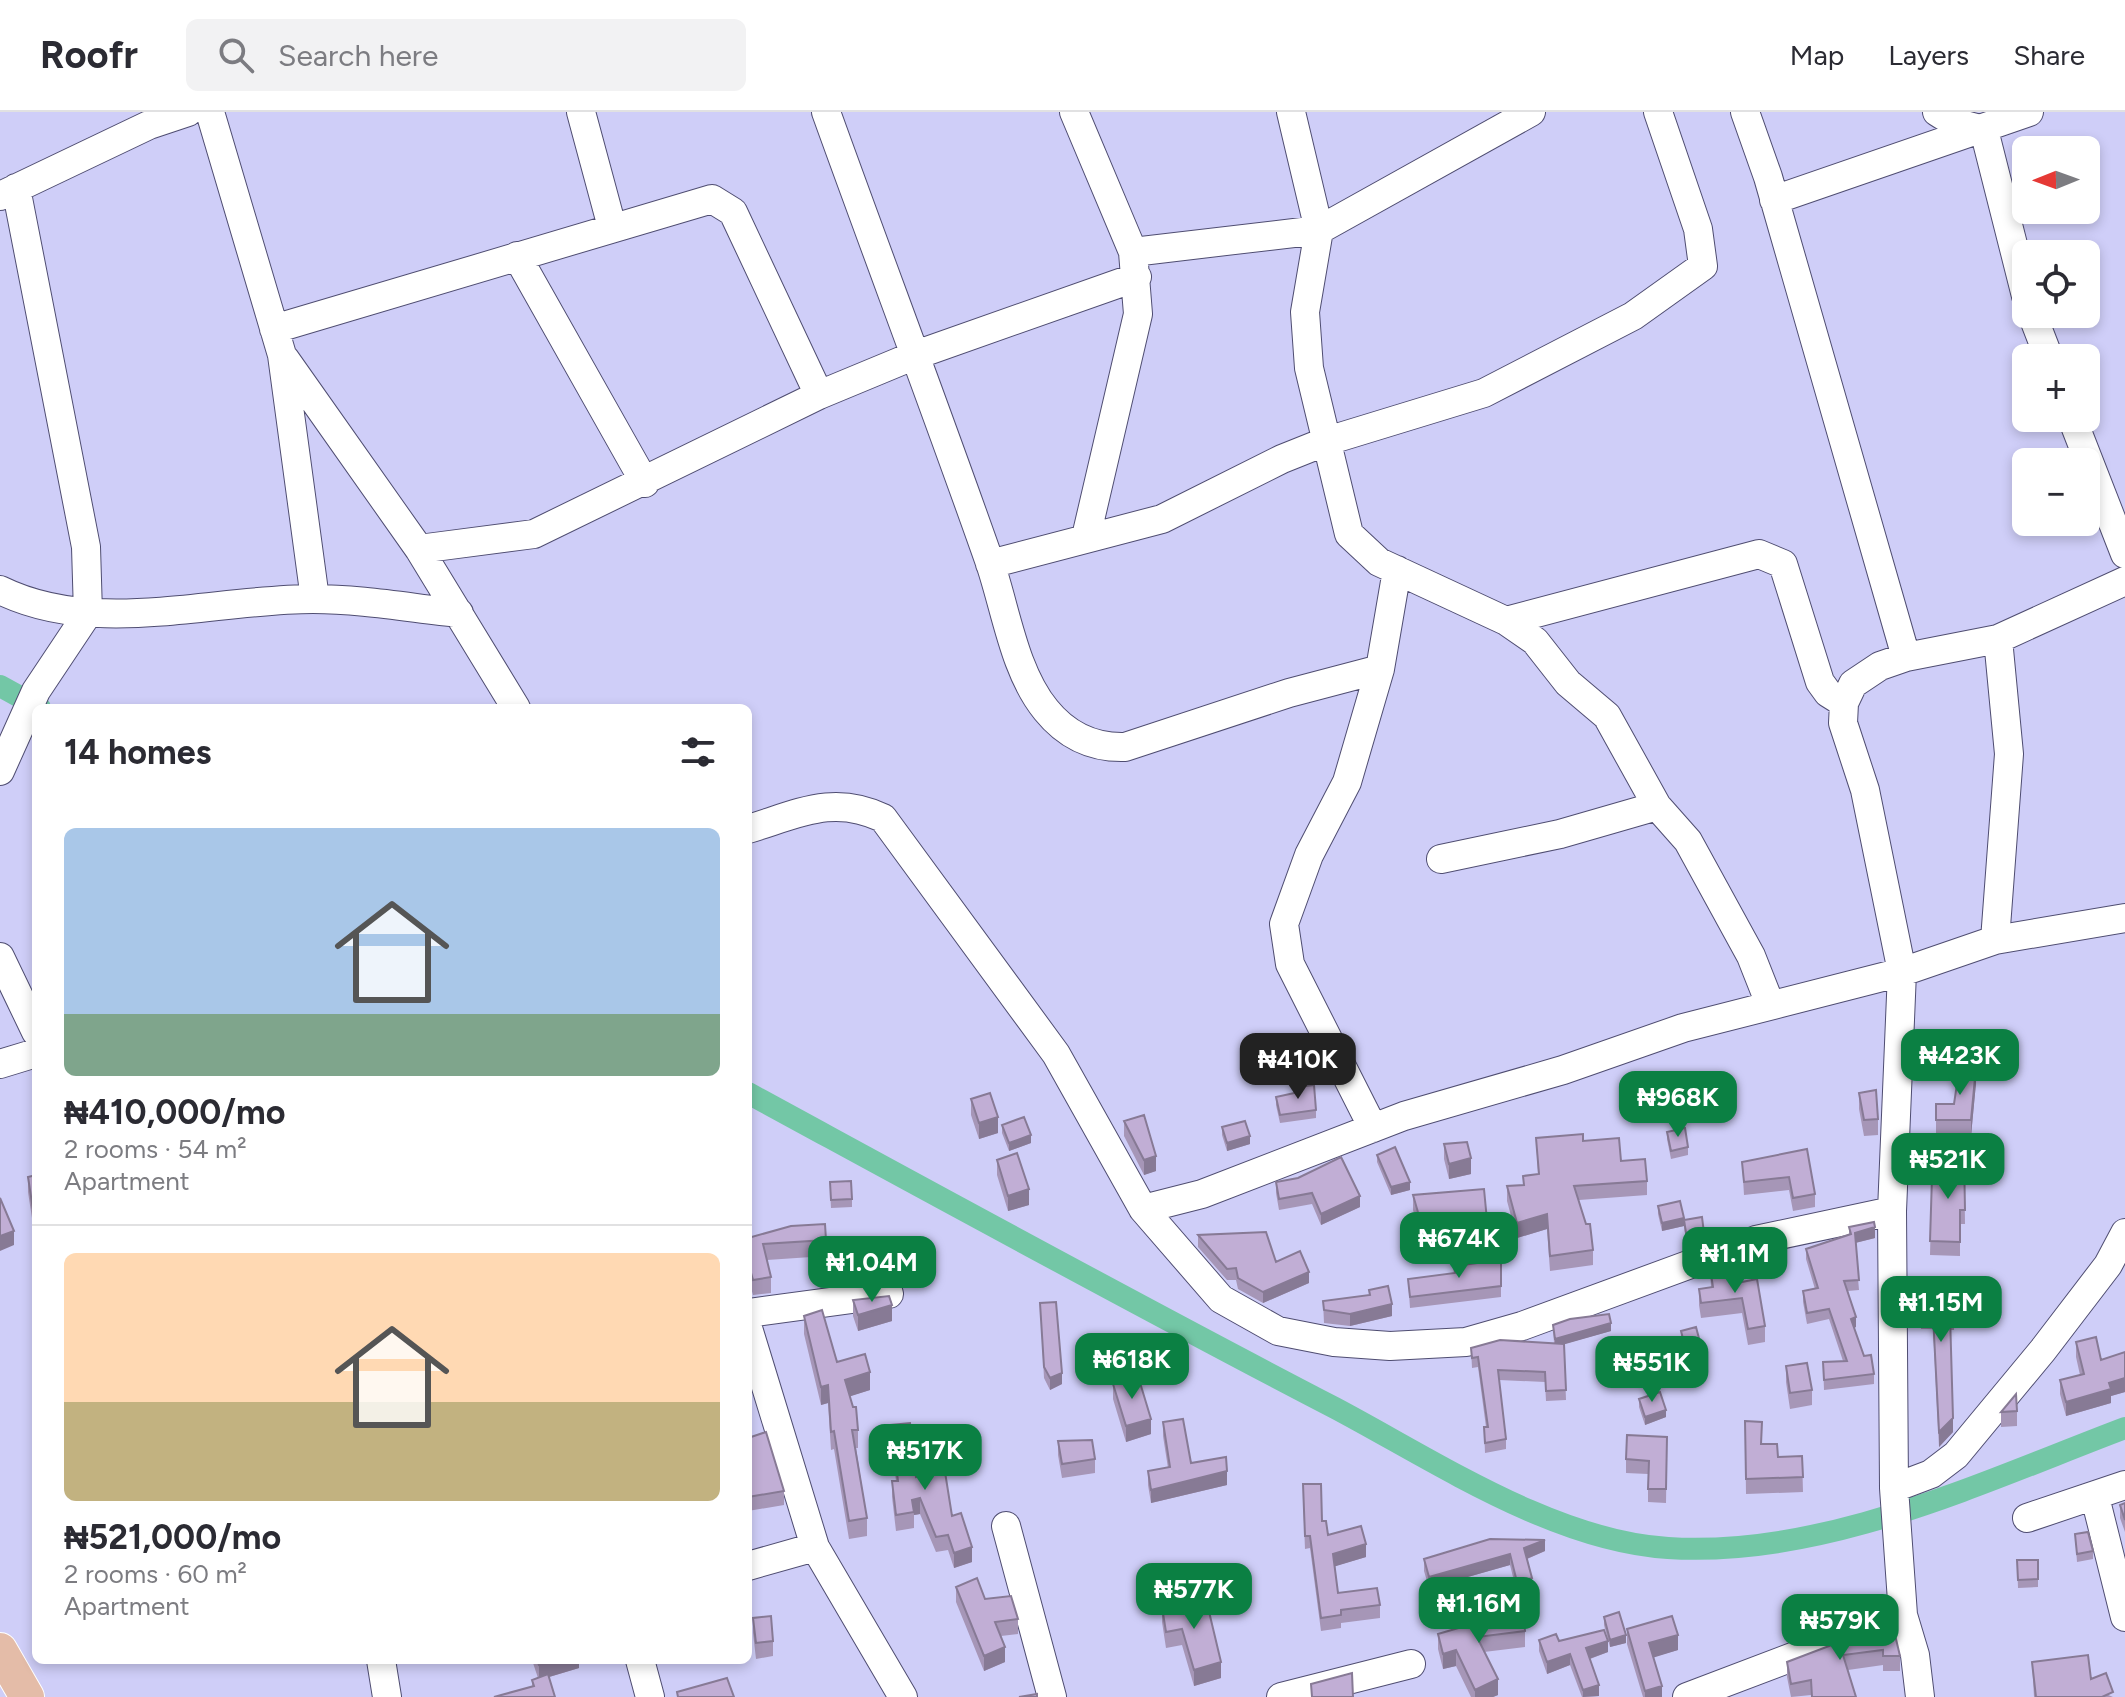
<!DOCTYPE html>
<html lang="en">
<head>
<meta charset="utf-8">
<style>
	body { margin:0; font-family:Figtree,sans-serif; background:#f2f2f3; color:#2b2b33; height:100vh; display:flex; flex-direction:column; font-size:30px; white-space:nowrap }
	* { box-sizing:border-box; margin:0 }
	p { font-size:26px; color:#7c7c81 }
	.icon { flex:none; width:44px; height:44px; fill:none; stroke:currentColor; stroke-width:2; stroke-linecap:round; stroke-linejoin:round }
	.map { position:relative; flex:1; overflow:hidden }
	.drawer { position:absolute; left:32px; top:592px; width:720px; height:960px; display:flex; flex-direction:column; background:#fff; border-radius:12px; box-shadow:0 4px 12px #0003 }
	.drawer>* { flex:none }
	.needle { width:52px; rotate:269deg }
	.buttons { position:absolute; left:2012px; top:24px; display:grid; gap:16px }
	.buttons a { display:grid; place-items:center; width:88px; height:88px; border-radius:12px; background:#fff; box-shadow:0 4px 12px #0003; font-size:40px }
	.price { position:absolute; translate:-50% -68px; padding:0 18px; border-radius:16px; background:#0b8043; color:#fff; font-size:26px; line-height:52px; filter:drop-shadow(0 2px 4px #0008) }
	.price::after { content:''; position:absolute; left:50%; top:48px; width:24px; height:18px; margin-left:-12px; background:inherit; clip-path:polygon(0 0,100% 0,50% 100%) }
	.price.active { background:#222; color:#fff }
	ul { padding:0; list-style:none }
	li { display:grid; align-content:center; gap:16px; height:424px; padding:0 32px }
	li+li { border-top:2px solid #e1e1e2 }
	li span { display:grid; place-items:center; height:248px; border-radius:12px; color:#555 }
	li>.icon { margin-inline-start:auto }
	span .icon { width:144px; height:144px; fill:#fffc; stroke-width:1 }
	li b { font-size:34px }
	h2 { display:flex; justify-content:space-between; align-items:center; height:96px; padding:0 32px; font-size:34px }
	header { display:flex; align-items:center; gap:48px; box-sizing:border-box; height:112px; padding:0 40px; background:#fff; border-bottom:2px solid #e1e1e2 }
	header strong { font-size:38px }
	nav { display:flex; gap:44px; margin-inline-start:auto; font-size:28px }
	.search { width:560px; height:72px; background:#f2f2f3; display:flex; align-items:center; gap:20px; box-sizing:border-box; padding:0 28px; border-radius:12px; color:#7c7c81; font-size:30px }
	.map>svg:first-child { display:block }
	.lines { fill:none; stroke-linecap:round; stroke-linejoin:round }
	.canal { stroke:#73c7a6; stroke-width:22 }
	.minor-casing { stroke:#4f4d71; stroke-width:30 }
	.major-casing { stroke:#fff; stroke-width:36 }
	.minor { stroke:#fff; stroke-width:28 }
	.major { stroke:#e4bca8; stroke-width:34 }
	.wall { fill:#a696b7 }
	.shaded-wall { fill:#877a95 }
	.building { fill:#c1aed5; stroke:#877a95; stroke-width:2 }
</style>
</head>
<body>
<header>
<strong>Roofr</strong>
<div class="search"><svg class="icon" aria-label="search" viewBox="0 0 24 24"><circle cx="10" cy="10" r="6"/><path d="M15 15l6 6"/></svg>Search here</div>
<nav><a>Map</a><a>Layers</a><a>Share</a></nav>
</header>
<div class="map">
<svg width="2125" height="1585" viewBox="0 0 2125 1585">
	<rect width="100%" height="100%" fill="#cfcef8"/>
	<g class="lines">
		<path class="canal" d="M0,574l40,22
			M748,981c195,106 390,213 587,315 100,53 219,133 333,140 156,10 314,-66 457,-120"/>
		<g class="minor-casing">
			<path id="minor" d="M210,0l72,243 33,244
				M581,0l31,115
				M826,0c54,150 111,300 164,451 16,47 24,108 56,147 21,26 47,38 79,37l164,-54 91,-24
				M1074,0l59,140 5,62 -52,223
				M1291,0l28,118 -14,82 4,56 40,166 30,28 127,59 29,20 33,42 39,33 50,90 31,35 63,115 19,48
				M1745,0l23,65 138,480
				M1937,0l16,10 31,8
				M1984,18l42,166
				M0,84l149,-71 39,-13
				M1774,88l255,-88
				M1133,140l186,-22 212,-118
				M517,144l128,227
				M2032,202l17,44
				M274,217l438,-130 21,13 86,183 94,-39 224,-79
				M285,247l134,190 97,159
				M2072,306l53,136
				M419,437l115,-15 285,-139
				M990,452l172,-45 120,-60 45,-18 157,-48 149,-77 70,-50 -5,-37 -40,-117
				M0,478c95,47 212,9 313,9 48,0 98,9 146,14
				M1506,509l253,-67 24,10 37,118 8,11 16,10
				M0,659l36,-80 52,-78 -2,-66 -70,-359
				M748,717c50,-15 85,-35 135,-11l173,236 87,155 59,-15 202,-78 159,-46 120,-42 219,-56 93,-32 130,-22
				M1441,747l119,-25 97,-28
				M1995,828l14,-186 -11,-115
				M0,845l36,75
				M0,952l36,-11
				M1373,1016l-83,-164 -6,-40 25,-69 38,-73 33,-113 17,-99
				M1143,1097l78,90 57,32 56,11 56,4 76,-4 56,-16 234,-86 136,-29
				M748,1201l141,-19
				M748,1216l67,219 88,150
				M1894,1376l37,-14 25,-19 87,-105 65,-85 17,-32
				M2095,1385l30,120
				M2027,1406l98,-33
				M1006,1414l46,171
				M748,1454l67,-19
				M381,1548l6,37
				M640,1548l10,37
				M1281,1585l130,-33
				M1687,1585l216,-82
				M1920,1585l-5,-42 -12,-40 -9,-127 -2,-277 10,-239 -37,-182 -22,-67 1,-20 9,-19 27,-18 26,-9 92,-18 127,-58"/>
		</g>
		<g class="major-casing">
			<path id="major" d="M0,1538l27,47"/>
		</g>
		<use href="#minor" class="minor"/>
		<use href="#major" class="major"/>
	</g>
	<path class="wall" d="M1976,971l-5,53h-35v-32h18z
		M1859,981l19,26v16l-14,1 -5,-27z
		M1276,985l40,13v8l-36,5 -4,-18z
		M971,987l27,34 -19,6 -8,-24z
		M1124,1009l32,50 -12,4 -20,-39z
		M1002,1013l29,18 -22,8 -7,-18z
		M1222,1015l28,17 -23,7 -5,-16z
		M1667,1020l21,15v8l-17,4 -4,-20z
		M1536,1026l47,3 38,20 26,20v14l-68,5 14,50v15l-43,6 -3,-42 -30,9 -10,-37v-15l16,-1v-9l15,-2z
		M1444,1032l27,30 -22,5 -5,-20z
		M1807,1037l8,45v13l-22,4 -4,-21 -45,5 -2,-33z
		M1377,1043l33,35 -19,5 -14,-33z
		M1964,1043l1,69h-5v32l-30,-1 2,-78 14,-1z
		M997,1048l32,45 -21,6 -11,-36z
		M36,1063v56h-2l-6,-39v-15z
		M1276,1070l84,25 -39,18 -9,-21 -33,6 -3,-17z
		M830,1078l22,9v8l-21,1z
		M1413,1083l75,51 -38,11 -2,-8 -22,6 -13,-45z
		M1658,1094l26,14 20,21 -17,6 -3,-21 -22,5 -4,-17z
		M1849,1115l26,11 -20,5 4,47 -11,1 8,36 -2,1 10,28 10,18v10l-50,6 -1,-28 20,-1 -14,-42 -22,5 -4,-22v-11l12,-2 -9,-30v-10l43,-15z
		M1198,1123l78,27 33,21 -46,20 -25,-14 -2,-9h-9l-29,-33z
		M748,1126l78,2v16l-59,4 4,17v16l-18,2 -5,-18z
		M1501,1148v37l-91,11 -2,-29 46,-6v-7z
		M1710,1156l22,16 33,42v16l-17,3 -6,-32 -41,5 -2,-13v-16l12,-2z
		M1921,1173l34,1 -1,44h-4l3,102 -14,15 -6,-118h-12z
		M1369,1178l23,26 -42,10 -26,-3 -1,-22 46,-6z
		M853,1188l39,21 -34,10 -5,-15z
		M1040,1191l22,81 -12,6 -6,-12z
		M804,1204l33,46 33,28 -20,6 8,34v18h-2l11,70v18l-18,3 -15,-90 -3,1 -3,-47 -7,2 -17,-71z
		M1553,1213l58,6 -47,13 2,56 -20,1 -1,-19 -46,-2 7,59v10l-21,4 -1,-26h2l-8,-60 -6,1 -1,-20 83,-5z
		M1681,1219l20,23 -15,4 -5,-19z
		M2076,1230l25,18 24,-8v40l-14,4v7l-45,13 -6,-22v-14l20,-5 -4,-18z
		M1786,1254l26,24v15l-22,4 -4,-27z
		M1113,1272l38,50 -25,8 -13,-43z
		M1639,1287l27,18 -21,8 -6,-18z
		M2017,1299v15l-16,1v-15z
		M1745,1309l17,23 16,13 24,-1 1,36 -57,2z
		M1163,1310l28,41 36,22 -76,18 -3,-18v-14l20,-3 -5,-32z
		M891,1313l25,52 36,39 20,46 -18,6 -6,-18 -12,2 -16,-38 -6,1v13l-18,3 -4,-34v-16h4l-5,-40z
		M1667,1325l-1,66 -18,-1v-28l-22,-1v-14z
		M748,1326l36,53v14l-36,6z
		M1058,1329l37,18v14l-33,5 -4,-23z
		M1303,1385l19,24 6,14 38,22 -31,9 3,27 42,12v13l-39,5v5l-20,3 -11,-83 -5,1z
		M2125,1391v44v-15l-5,-14v-13z
		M2075,1422l18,17v8l-16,3z
		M1545,1439l-18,8 5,30 -15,4 -7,-28 -81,23 -5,-17v-12z
		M2017,1448h21v27l-20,1z
		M956,1475l29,12 33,20v15l-17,2 4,26 -21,9 -28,-69z
		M1206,1487l15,79 -27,8 -12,-41 -16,3 -4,-26v-15z
		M1604,1505l22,26 -16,4 -6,-22z
		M753,1506l20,23v15l-17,3 -3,-26z
		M1892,1510l8,34v15h-17v-6l-35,5 8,27h-45v-2l-20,2 -4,-20v-15z
		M1627,1517l51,21 -25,7 9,40h-19l-16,-53z
		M1525,1519v16l-41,5 14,43 -5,2h-22l-15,-31 -13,3 -5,-20v-15z
		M1539,1528l20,1 49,11 -18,7 9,37 -17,1 -12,-32 -23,9 -8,-23z
		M532,1548h47v8l-30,9 -17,10v-7l6,-2z
		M2032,1550l81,35h-79z"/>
	<path class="shaded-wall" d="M1976,955v16l-5,53v-16z
		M998,1005v16l-19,6v-16z
		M1031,1023v8l-22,8v-8z
		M1250,1024v8l-23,7v-8z
		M1156,1044v15l-12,4v-15z
		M1471,1046v16l-22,5v-15z
		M1410,1070v8l-19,5v-8z
		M1029,1077v16l-21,6v-15z
		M1360,1084v11l-39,18v-11z
		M1547,1102v15l-30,9v-15z
		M1684,1106v8l-22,5v-8z
		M1875,1115v11l-20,5v-10z
		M14,1119v14l-14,6v-15z
		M1488,1119v15l-38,11v-15z
		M1704,1121v8l-17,6v-8z
		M1448,1122v15l-22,6v-15z
		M1309,1160v11l-46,20v-11z
		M1392,1192v12l-42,10v-12z
		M892,1193v16l-34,10v-16z
		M1856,1205v10l-5,2v-10z
		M1611,1211v8l-56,16v-8z
		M1701,1234v8l-15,4v-8z
		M870,1260v18l-25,8v-18z
		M1062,1261v11l-12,6v-12z
		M2125,1266v14l-14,4v7l-45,13v-14l43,-19z
		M828,1273v18l-7,2v-18z
		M1666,1298v7l-21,8v-8z
		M1953,1306v14l-14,15v-15z
		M1151,1307v15l-25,8v-16z
		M1227,1359v14l-76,18v-13z
		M920,1386v16l-6,1 -2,-15z
		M1545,1428v11l-21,9v-12z
		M1366,1432v13l-33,10v-13z
		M972,1435v15l-18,6v-15z
		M1510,1442v11l-81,23v-11z
		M1532,1466v11l-15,4v-11z
		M1626,1523v8l-16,4v-7z
		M1678,1523v15l-29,9v-16z
		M1608,1529v11l-22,8v-12z
		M1005,1535v15l-21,9v-15z
		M1456,1538v16l-13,3v-15z
		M1570,1542v11l-23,9v-12z
		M554,1548h25v8l-40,12v-15z
		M1221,1550v16l-27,8v-16z
		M1498,1567v16l-5,2h-18v-7z
		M1599,1573v11l-16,1v-7z
		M1662,1574v11h-17v-6z"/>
	<path class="building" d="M1960,952l16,3 -5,53h-35v-16h18z
		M1314,973l2,25 -36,5 -4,-18 23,-5 -1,-5z
		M1876,978l2,29 -14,1 -5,-27z
		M990,981l8,24 -19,6 -8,-24z
		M1144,1003l12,41 -12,4 -20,-39z
		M1024,1005l7,18 -22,8 -7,-18z
		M1245,1009l5,15 -23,7 -5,-16z
		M1685,1016l3,19 -17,4 -4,-19z
		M1583,1022v7l36,-3 2,23 24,-2 2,22 -73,5 12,38h4l3,26 -43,6 -3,-42 -30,9 -10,-37 17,-1 -1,-9 16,-2 -3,-36z
		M1467,1030l4,16 -22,6 -5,-20z
		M1395,1035l15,35 -19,5 -14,-32z
		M1807,1037l8,45 -22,4 -4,-21 -45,5 -2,-20z
		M1017,1041l12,36 -21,7 -11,-36z
		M1947,1042l17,1 1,55h-5v32l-30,-1 2,-64 14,-1z
		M1341,1045l19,39 -39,18 -9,-21 -33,6 -3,-17 22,-4z
		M36,1063v40l-2,1 -6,-39z
		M851,1069l1,18 -21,1 -1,-18z
		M1484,1077l4,42 -38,11 -2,-8 -22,6 -13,-45z
		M0,1086l14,33 -14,5z
		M1680,1089l4,17 -22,5 -4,-17z
		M1702,1105l2,16 -17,6 -3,-19z
		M1874,1110l1,5 -20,6 4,47 -15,1 12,36 -5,2 13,37 7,-1 3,19 -50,6 -1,-18 24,-1 -18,-52 -22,4 -4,-22 15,-3 -12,-39 45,-15 -2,-7z
		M825,1112l1,16 -63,4 8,33 -18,3 -5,-18v-24l43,-12z
		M1266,1120l10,30 24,-11 9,21 -46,20 -25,-14 -2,-10 -9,1 -29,-34z
		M1501,1148v26l-91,11 -2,-18 47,-6 -1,-7z
		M1730,1154l2,18 25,-5 8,47 -17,3 -6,-31 -41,5 -2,-14 14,-2 -3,-19z
		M1921,1173l34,1 -1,29h-4l3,103 -14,14 -6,-117h-12z
		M1388,1174l4,18 -42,10 -26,-4 -1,-9 47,-6 -1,-5z
		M889,1184l3,9 -34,10 -5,-15z
		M1056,1190l6,71 -12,5 -6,-11 -4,-64z
		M822,1198l15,52 28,-8 5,18 -25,8 8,27h3l2,23h-6l15,88 -18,3 -15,-90 -3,1 -3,-47 -7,2 -17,-71z
		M1609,1202l2,9 -56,16 -2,-14 17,-6z
		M1696,1215l5,19 -15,4 -5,-19z
		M2096,1225l5,23 24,-8v26l-16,5 2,6 -45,13 -6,-22 24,-6 -8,-32z
		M1500,1228l64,4 2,46 -20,1 -1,-19 -47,-2 8,69 -21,4 -1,-16h4l-10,-70 -6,1 -1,-10z
		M1807,1251l5,27 -22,3 -4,-27z
		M1138,1264l13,43 -25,7 -13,-42z
		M1660,1280l6,18 -21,7 -6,-18z
		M2016,1282l1,17 -16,1z
		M1183,1307l8,44 35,-6 1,14 -76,19 -3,-19 22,-4 -7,-45z
		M1745,1309l17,1 -1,22h16l1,13 24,-1 1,21 -57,2z
		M910,1311l6,54 29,-5 7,44 9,-3 11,34 -18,6 -6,-18 -12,2 -16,-39 -8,2 2,12 -18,3 -4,-34h6l-7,-56z
		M766,1320l18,59 -36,6v-59z
		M1627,1323l40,2 -1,52h-18l1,-28 -23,-2z
		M1092,1328l3,19 -33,5 -4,-23z
		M1303,1372h18l1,37h4l2,14 33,-9 5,18 -33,10 5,39 39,-5 3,17 -39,5v5l-20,3 -11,-82h-5z
		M2125,1391v17l-5,-15z
		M2088,1420l5,19 -16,3 -2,-20z
		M1490,1427l55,1 -21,8 8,30 -15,4 -7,-28 -81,23 -5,-18z
		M2017,1448h21v19l-20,1z
		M977,1466l8,21 26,-3 7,23 -23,3 10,25 -21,9 -28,-69z
		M1206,1487l15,63 -27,8 -12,-41 -16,3 -4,-25z
		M1619,1500l7,23 -16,5 -6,-23z
		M1523,1501l2,18 -48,6 21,42 -23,11 -19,-40 -13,4 -5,-20 48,-14v-3z
		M771,1504l2,25 -17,2 -3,-25z
		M1672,1504l6,19 -29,8 13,43 -17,5 -18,-62z
		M1892,1510l8,34h-17v-6l-40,5 13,42h-44l-1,-17 -20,4 -4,-22z
		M1604,1518l4,11 -22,7 13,37 -16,5 -13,-36 -23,8 -8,-22 17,-6 3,7z
		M2088,1543l3,24 15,-6 7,19 -11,5h-66l-4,-35z
		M537,1548h17l-15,5z
		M1352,1561l1,24h-41l-1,-13z
		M548,1562l7,23h-61l40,-11 -2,-6z
		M727,1566l7,19h-56l-1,-5z
		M1037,1582v3h-18z"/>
</svg>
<div class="buttons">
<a><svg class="needle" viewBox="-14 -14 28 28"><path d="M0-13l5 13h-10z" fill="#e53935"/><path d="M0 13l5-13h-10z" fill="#7c7c81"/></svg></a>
<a><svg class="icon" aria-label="locate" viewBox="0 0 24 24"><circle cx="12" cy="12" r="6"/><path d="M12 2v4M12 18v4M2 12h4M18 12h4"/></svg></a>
<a>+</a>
<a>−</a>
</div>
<b class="price" style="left:1960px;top:985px">₦423K</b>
<b class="price active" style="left:1298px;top:989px">₦410K</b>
<b class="price" style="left:1678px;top:1027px">₦968K</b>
<b class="price" style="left:1948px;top:1089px">₦521K</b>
<b class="price" style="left:1459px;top:1168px">₦674K</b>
<b class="price" style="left:1735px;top:1183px">₦1.1M</b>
<b class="price" style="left:872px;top:1192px">₦1.04M</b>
<b class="price" style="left:1941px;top:1232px">₦1.15M</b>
<b class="price" style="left:1132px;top:1289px">₦618K</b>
<b class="price" style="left:1652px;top:1292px">₦551K</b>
<b class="price" style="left:925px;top:1380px">₦517K</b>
<b class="price" style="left:1194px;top:1519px">₦577K</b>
<b class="price" style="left:1479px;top:1533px">₦1.16M</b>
<b class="price" style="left:1840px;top:1550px">₦579K</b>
<section class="drawer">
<h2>14 homes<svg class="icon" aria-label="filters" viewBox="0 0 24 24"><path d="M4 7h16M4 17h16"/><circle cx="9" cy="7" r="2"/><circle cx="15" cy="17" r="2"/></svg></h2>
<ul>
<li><span style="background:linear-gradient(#a9c7e8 75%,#7fa58c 0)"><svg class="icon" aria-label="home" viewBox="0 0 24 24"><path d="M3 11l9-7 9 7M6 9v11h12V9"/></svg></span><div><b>₦410,000/mo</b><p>2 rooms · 54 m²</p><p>Apartment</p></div></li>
<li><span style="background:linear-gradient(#ffd9b3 60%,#c2b280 0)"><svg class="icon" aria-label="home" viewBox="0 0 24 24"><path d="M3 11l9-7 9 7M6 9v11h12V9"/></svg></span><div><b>₦521,000/mo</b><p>2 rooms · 60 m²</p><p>Apartment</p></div></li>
</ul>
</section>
</div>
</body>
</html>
